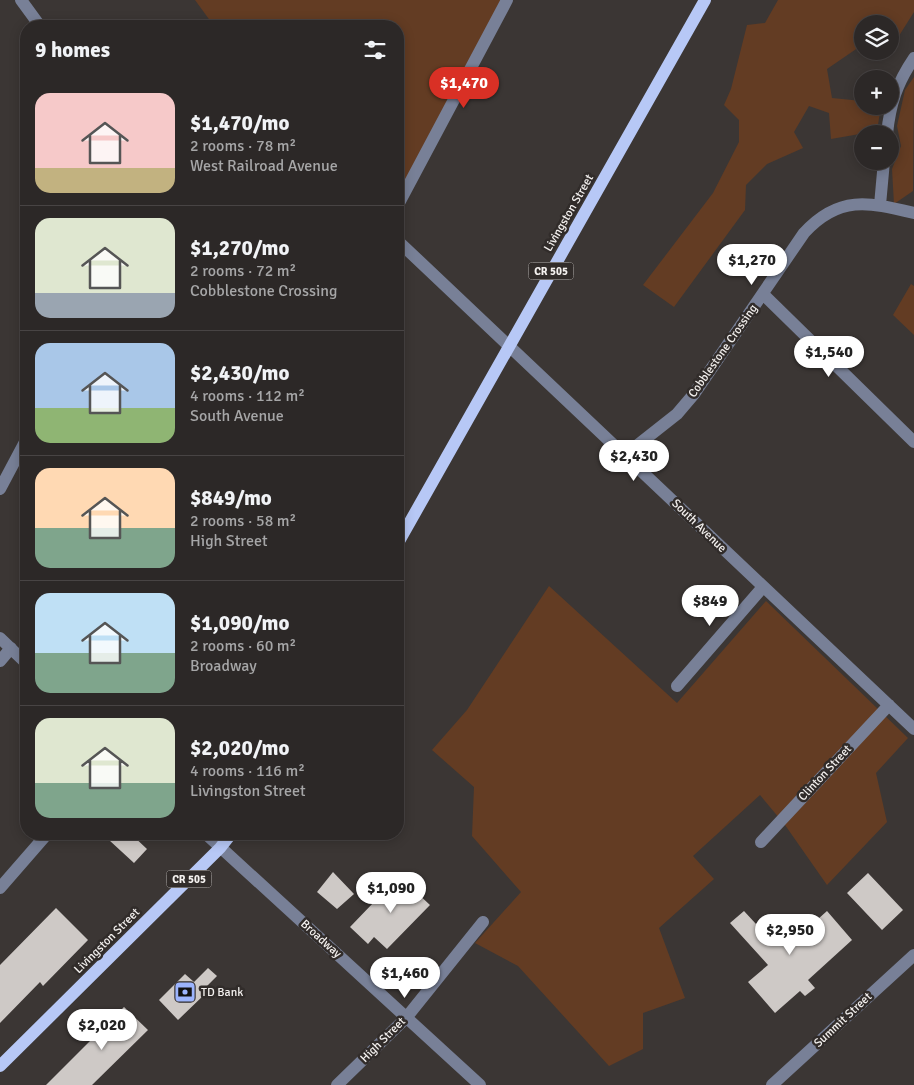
<!DOCTYPE html>
<html lang="en">
<head>
<meta charset="utf-8">
<style>
	body { margin:0; font-family:Signika,sans-serif; background:#383433; color:#f1f3f6; height:100vh; display:flex; flex-direction:column; font-size:19px; white-space:nowrap }
	* { box-sizing:border-box; margin:0 }
	p { font-size:16px; color:#a6a6a7 }
	.icon { flex:none; width:28px; height:28px; fill:none; stroke:currentColor; stroke-width:2; stroke-linecap:round; stroke-linejoin:round }
	.map { position:relative; flex:1; overflow:hidden }
	.details { position:absolute; left:20px; top:20px; width:384px; height:820px; display:flex; flex-direction:column; background:#2c2827; border-radius:20px; box-shadow:0 2px 12px #0003,0 0 0 1px #484444 }
	.details>* { flex:none }
	.controls { position:absolute; left:854px; top:15px; display:grid; gap:10px }
	.controls a { display:grid; place-items:center; width:45px; height:45px; border-radius:50%; background:#2c2827; box-shadow:0 2px 12px #0003,0 0 0 1px #484444; font-size:25px }
	.price { position:absolute; translate:-50% -42px; padding:0 11px; border-radius:18px; background:#fff; color:#222; font-size:16px; line-height:32px; filter:drop-shadow(0 1px 2px #0008) }
	.price::after { content:''; position:absolute; left:50%; top:30px; width:15px; height:11px; margin-left:-8px; background:inherit; clip-path:polygon(0 0,100% 0,50% 100%) }
	.price.on { background:#d93025; color:#fff }
	ul { padding:0; list-style:none }
	li { display:flex; align-items:center; gap:15px; height:125px; padding:0 15px }
	li+li { border-top:1px solid #484444 }
	li span { display:grid; place-items:center; flex:none; width:140px; height:100px; border-radius:15px; color:#555 }
	li>.icon { margin-inline-start:auto }
	span .icon { width:60px; height:60px; fill:#fffc; stroke-width:1 }
	li b { font-size:21px }
	h2 { display:flex; justify-content:space-between; align-items:center; height:60px; padding:0 15px; font-size:21px }
	.map>svg:first-child { display:block }
	.green { fill:#633c23 }
	.building { fill:#cec9c6 }
	.lines { fill:none; stroke-linecap:round; stroke-linejoin:round }
	.minor { stroke:#788097; stroke-width:12 }
	.major { stroke:#b7c8f6; stroke-width:12 }
	.labels { text-anchor:middle; dominant-baseline:central; stroke-width:5; stroke-linejoin:round; paint-order:stroke }
	.shield { fill:#312c2a; stroke:#bab6b4; stroke-width:1 }
	.shield-label { font-size:11px; font-weight:bold; fill:#f4f1ef }
	.street-label { font-size:12px; fill:#f4f1ef; stroke:#312c2a }
	.poi-label { font-size:12px; fill:#f4f1ef; stroke:#312c2a; text-anchor:start }
</style>
</head>
<body>
<div class="map">
<svg width="914" height="1085" viewBox="0 0 914 1085">
	<rect width="100%" height="100%" fill="#3b3634"/>
	<path class="green" d="M195,0h315l-112,205v-179h-184z
		M778,0h136v12l-24,38v-26h-28v21l-35,24 5,29 30,3v5h19l-4,25 -46,8 -2,-26 -20,-7 -15,26 9,16 -36,16 -21,21 -1,25 -71,97 -31,-22 70,-92 26,-51v-22l-15,-15 7,-16 16,-64 18,-2z
		M914,77l-1,114 -19,13 -2,-35 9,-23 -4,-20 8,-36z
		M911,284l3,2v49l-21,-20z
		M549,586l128,117 89,-102 142,137 -32,35 11,49 -60,63 -42,-60 -25,-30 -67,61 21,23 -55,49 26,70 -42,15v36l-34,17 -91,-100 -43,-23 46,-51 -49,-56 2,-49 -42,-37 35,-40z"/>
	<path class="building" d="M115,834h16l16,15 -13,14 -25,-23z
		M333,872l21,22 -17,15 -20,-17z
		M868,873l35,37 -21,20 -35,-37z
		M399,876l31,29 -43,44 -13,-12 -6,7 -18,-17z
		M56,908l32,32 -45,46 -3,-4 -40,41v-58z
		M744,911l12,13 8,-7 25,28 38,-34 25,29 -44,40 7,8 -10,8 -5,-5 -25,22 -27,-31 20,-17 -38,-42z
		M208,968l9,8 -14,14 2,4 -27,26 -19,-20 26,-26 9,8z
		M124,1007l24,23 -56,55h-46z"/>
	<g class="lines">
		<path class="minor" d="M21,0l19,26
			M887,134c3,-30 10,-51 27,-76
			M398,205l109,-205
			M880,205l4,-44
			M398,241l516,488
			M763,294l151,148
			M625,455l52,-41 17,-20 110,-161c35,-38 64,-31 110,-20
			M0,489l26,-49
			M0,638l26,25
			M0,661l11,-13
			M677,686l86,-99
			M206,834l274,251
			M761,842l128,-137
			M0,888l47,-54
			M337,1085l69,-67 77,-96
			M772,1085l142,-130"/>
		<path class="major" d="M398,543l307,-543
			M0,1066l220,-218 11,-14"/>
	</g>
	<defs>
		<g id="bank-square" transform="scale(1.125)"><rect x="-9" y="-9" width="18" height="18" rx="4" fill="#9cb4fd" stroke="#312c2a"/><path d="M-6-4H6V4H-6ZM0-2.3a2.3 2.3 0 1 0 0 4.6a2.3 2.3 0 1 0 0-4.6Z" fill="#111"/></g>
	</defs>
	<g fill-rule="evenodd">
		<use href="#bank-square" x="185" y="992"/>
	</g>
	<g class="labels">
		<g class="shield">
			<rect x="528.5" y="262.5" width="45" height="17" rx="4"/>
			<rect x="166.5" y="870.5" width="45" height="17" rx="4"/>
		</g>
		<g class="shield-label">
			<text x="551" y="271">CR 505</text>
			<text x="189" y="879">CR 505</text>
		</g>
		<g class="street-label">
			<text transform="translate(569 213) rotate(-60)">Livingston Street</text>
			<text transform="translate(723 351) rotate(-55)">Cobblestone Crossing</text>
			<text transform="translate(699 526) rotate(44)">South Avenue</text>
			<text transform="translate(825 773) rotate(-47)">Clinton Street</text>
			<text transform="translate(321 939) rotate(42)">Broadway</text>
			<text transform="translate(107 941) rotate(-45)">Livingston Street</text>
			<text transform="translate(843 1020) rotate(-43)">Summit Street</text>
			<text transform="translate(383 1040) rotate(-45)">High Street</text>
		</g>
		<g class="poi-label">
			<text x="201" y="992">TD Bank</text>
		</g>
	</g>
</svg>
<div class="controls">
<a><svg class="icon" aria-label="layers" viewBox="0 0 24 24"><path d="M12 4l9 5-9 5-9-5zM3 14l9 5 9-5"/></svg></a>
<a>+</a>
<a>−</a>
</div>
<b class="price on" style="left:464px;top:109px">$1,470</b>
<b class="price" style="left:752px;top:286px">$1,270</b>
<b class="price" style="left:829px;top:378px">$1,540</b>
<b class="price" style="left:634px;top:482px">$2,430</b>
<b class="price" style="left:710px;top:627px">$849</b>
<b class="price" style="left:391px;top:914px">$1,090</b>
<b class="price" style="left:790px;top:956px">$2,950</b>
<b class="price" style="left:405px;top:999px">$1,460</b>
<b class="price" style="left:102px;top:1051px">$2,020</b>
<section class="details">
<h2>9 homes<svg class="icon" aria-label="filters" viewBox="0 0 24 24"><path d="M4 7h16M4 17h16"/><circle cx="9" cy="7" r="2"/><circle cx="15" cy="17" r="2"/></svg></h2>
<ul>
<li><span style="background:linear-gradient(#f6c9c9 75%,#c2b280 0)"><svg class="icon" aria-label="home" viewBox="0 0 24 24"><path d="M3 11l9-7 9 7M6 9v11h12V9"/></svg></span><div><b>$1,470/mo</b><p>2 rooms · 78 m²</p><p>West Railroad Avenue</p></div></li>
<li><span style="background:linear-gradient(#dfe7d0 75%,#9aa5b1 0)"><svg class="icon" aria-label="home" viewBox="0 0 24 24"><path d="M3 11l9-7 9 7M6 9v11h12V9"/></svg></span><div><b>$1,270/mo</b><p>2 rooms · 72 m²</p><p>Cobblestone Crossing</p></div></li>
<li><span style="background:linear-gradient(#a9c7e8 65%,#8fb573 0)"><svg class="icon" aria-label="home" viewBox="0 0 24 24"><path d="M3 11l9-7 9 7M6 9v11h12V9"/></svg></span><div><b>$2,430/mo</b><p>4 rooms · 112 m²</p><p>South Avenue</p></div></li>
<li><span style="background:linear-gradient(#ffd9b3 60%,#7fa58c 0)"><svg class="icon" aria-label="home" viewBox="0 0 24 24"><path d="M3 11l9-7 9 7M6 9v11h12V9"/></svg></span><div><b>$849/mo</b><p>2 rooms · 58 m²</p><p>High Street</p></div></li>
<li><span style="background:linear-gradient(#bfe0f5 60%,#7fa58c 0)"><svg class="icon" aria-label="home" viewBox="0 0 24 24"><path d="M3 11l9-7 9 7M6 9v11h12V9"/></svg></span><div><b>$1,090/mo</b><p>2 rooms · 60 m²</p><p>Broadway</p></div></li>
<li><span style="background:linear-gradient(#dfe7d0 65%,#7fa58c 0)"><svg class="icon" aria-label="home" viewBox="0 0 24 24"><path d="M3 11l9-7 9 7M6 9v11h12V9"/></svg></span><div><b>$2,020/mo</b><p>4 rooms · 116 m²</p><p>Livingston Street</p></div></li>
</ul>
</section>
</div>
</body>
</html>
